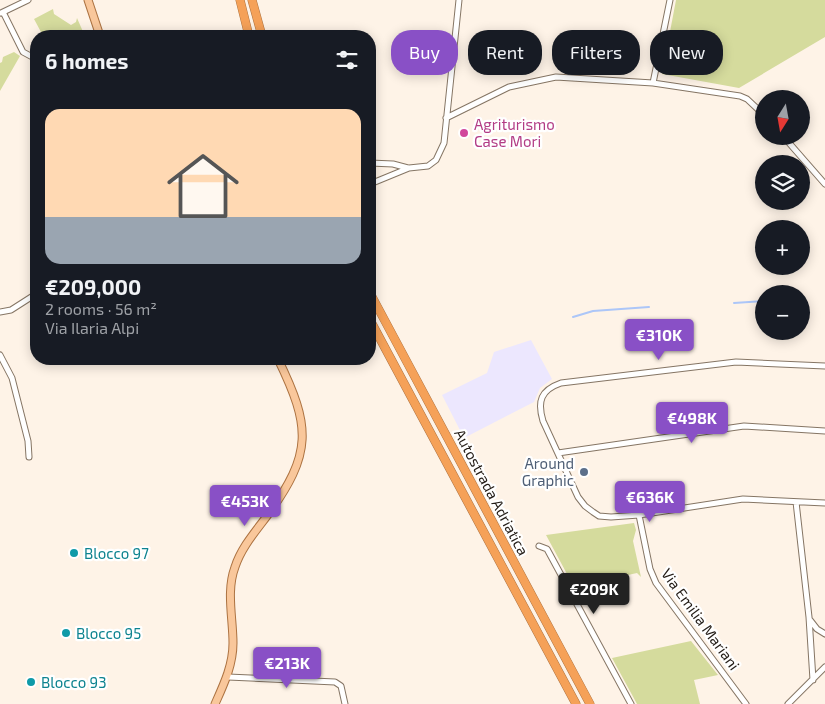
<!DOCTYPE html>
<html lang="en">
<head>
<meta charset="utf-8">
<style>
	body { margin:0; font-family:"Exo 2",sans-serif; background:#242831; color:#f1f3f6; height:100vh; display:flex; flex-direction:column; font-size:19px; white-space:nowrap }
	* { box-sizing:border-box; margin:0 }
	p { font-size:16px; color:#9ea1a6 }
	.icon { flex:none; width:28px; height:28px; fill:none; stroke:currentColor; stroke-width:2; stroke-linecap:round; stroke-linejoin:round }
	.map { position:relative; flex:1; overflow:hidden }
	.panel { position:absolute; left:30px; top:30px; width:346px; height:335px; display:flex; flex-direction:column; background:#171b24; border-radius:20px; box-shadow:0 2px 12px #0003 }
	.panel>* { flex:none }
	.guide { position:absolute; left:391px; top:30px; width:359px; height:45px; display:flex; gap:10px }
	.needle { width:32px; rotate:191deg }
	.buttons { position:absolute; left:755px; top:90px; display:grid; gap:10px }
	.buttons a { display:grid; place-items:center; width:55px; height:55px; border-radius:50%; background:#171b24; box-shadow:0 2px 12px #0003; font-size:25px }
	.price { position:absolute; translate:-50% -42px; padding:0 11px; border-radius:5px; background:#8950c6; color:#fff; font-size:16px; line-height:32px; filter:drop-shadow(0 1px 2px #0008) }
	.price::after { content:''; position:absolute; left:50%; top:30px; width:15px; height:11px; margin-left:-8px; background:inherit; clip-path:polygon(0 0,100% 0,50% 100%) }
	.price.selected { background:#222; color:#fff }
	ul { padding:0; list-style:none }
	li { display:grid; align-content:center; gap:10px; height:265px; padding:0 15px }
	li+li { border-top:1px solid #363941 }
	li span { display:grid; place-items:center; height:155px; border-radius:15px; color:#555 }
	li>.icon { margin-inline-start:auto }
	span .icon { width:90px; height:90px; fill:#fffc; stroke-width:1 }
	li b { font-size:21px }
	h2 { display:flex; justify-content:space-between; align-items:center; height:60px; padding:0 15px; font-size:21px }
	.tag { padding:0 18px; border-radius:20px; background:#171b24; box-shadow:0 2px 12px #0003; font-size:18px; line-height:45px }
	.tag.selected { background:#8950c6; color:#fff }
	.map>svg:first-child { display:block }
	.industrial { fill:#ece7fe }
	.green { fill:#d5db9d }
	.lines { fill:none; stroke-linecap:round; stroke-linejoin:round }
	.stream { stroke:#acc6f8; stroke-width:2 }
	.minor-casing { stroke:#857564; stroke-width:7 }
	.major-casing { stroke:#ac7241; stroke-width:9 }
	.highway-casing { stroke:#ac7241; stroke-width:9 }
	.minor { stroke:#fff; stroke-width:5 }
	.major { stroke:#f9c79b; stroke-width:7 }
	.highway { stroke:#f5a158; stroke-width:8 }
	.hotel-dot { fill:#d1479c; stroke:#fff; stroke-width:2 }
	.service-dot { fill:#5c6f8a; stroke:#fff; stroke-width:2 }
	.culture-dot { fill:#0f9aa8; stroke:#fff; stroke-width:2 }
	.labels { text-anchor:middle; dominant-baseline:central; stroke-width:4.5; stroke-linejoin:round; paint-order:stroke }
	.hotel-label { font-size:15px; fill:#b23c85; stroke:#fff; text-anchor:start }
	.service-label { font-size:15px; fill:#4e5e75; stroke:#fff; text-anchor:end }
	.street-label { font-size:15px; fill:#231c16; stroke:#fff }
	.culture-label { font-size:15px; fill:#0d838f; stroke:#fff; text-anchor:start }
</style>
</head>
<body>
<div class="map">
<svg width="825" height="704" viewBox="0 0 825 704">
	<rect width="100%" height="100%" fill="#fef3e7"/>
	<path class="industrial" d="M531,340l21,39 -12,9 -6,14 -70,36 -22,-43 45,-22 7,-21z"/>
	<path class="green" d="M676,0h149v37l-86,51 -77,-14z
		M53,9l1,5 17,11 5,-3 1,-4 7,16 -4,2h-32l-7,-4 -7,-13z
		M14,52l6,4 -20,35v-28l2,-1 1,-5z
		M634,523l2,7 -3,11 8,36 -4,-4 -63,14 -28,-52z
		M691,641l27,34 -24,5 6,24h-63l-25,-46z"/>
	<g class="lines">
		<path class="stream" d="M734,303l30,-2
			M573,317l20,-6 56,-4
			M801,318l5,2"/>
		<g class="minor-casing">
			<path id="minor" d="M3,12l20,40 13,7
				M1,13l27,-13
				M653,83l17,-83
				M446,118l63,-31 47,-10 97,6 87,13 7,3 17,16
				M783,136l42,48
				M370,163l23,1 15,4
				M370,184l39,-16 19,-2 8,-6 8,-17 15,-143
				M0,312l11,-2 25,-16
				M0,355l12,23 16,63 1,16
				M825,366l-89,-4 -175,21c-20,7 -24,18 -18,38l35,76 7,9 8,6 6,4 12,1 28,-2 104,-16 82,4
				M558,453l186,-27 81,5
				M796,502l13,115 4,63
				M639,515l11,54 6,14 90,121
				M539,546l8,3 84,155
				M810,620l7,9 8,5
				M228,677l107,5 6,4 4,18
				M788,704l37,-37"/>
		</g>
		<g class="major-casing">
			<path id="major" d="M88,0l12,36
				M215,704c9,-20 18,-39 18,-61 0,-25 -7,-52 2,-76 6,-19 20,-35 32,-51 46,-63 44,-89 11,-157"/>
		</g>
		<g class="highway-casing">
			<path id="highway" d="M240,0l9,36
				M252,0l10,36
				M370,293l220,411
				M370,320l206,384"/>
		</g>
		<use href="#minor" class="minor"/>
		<use href="#major" class="major"/>
		<use href="#highway" class="highway"/>
	</g>
	<circle class="hotel-dot" cx="464" cy="133" r="5"/>
	<circle class="service-dot" cx="584" cy="472" r="5"/>
	<g class="culture-dot">
		<circle cx="74" cy="553" r="5"/>
		<circle cx="66" cy="633" r="5"/>
		<circle cx="31" cy="682" r="5"/>
	</g>
	<g class="labels">
		<g class="hotel-label">
			<text x="474" y="124">Agriturismo<tspan x="474" dy="17">Case Mori</tspan></text>
		</g>
		<g class="service-label">
			<text x="574" y="463">Around<tspan x="574" dy="17">Graphic</tspan></text>
		</g>
		<g class="street-label">
			<text transform="translate(492 492) rotate(62)">Autostrada Adriatica</text>
			<text transform="translate(701 619) rotate(54)">Via Emilia Mariani</text>
		</g>
		<g class="culture-label">
			<text x="84" y="553">Blocco 97</text>
			<text x="76" y="633">Blocco 95</text>
			<text x="41" y="682">Blocco 93</text>
		</g>
	</g>
</svg>
<div class="buttons">
<a><svg class="needle" viewBox="-14 -14 28 28"><path d="M0-13l5 13h-10z" fill="#e53935"/><path d="M0 13l5-13h-10z" fill="#9ea1a6"/></svg></a>
<a><svg class="icon" aria-label="layers" viewBox="0 0 24 24"><path d="M12 4l9 5-9 5-9-5zM3 14l9 5 9-5"/></svg></a>
<a>+</a>
<a>−</a>
</div>
<b class="price" style="left:659px;top:361px">€310K</b>
<b class="price" style="left:692px;top:444px">€498K</b>
<b class="price" style="left:650px;top:523px">€636K</b>
<b class="price" style="left:245px;top:527px">€453K</b>
<b class="price selected" style="left:594px;top:615px">€209K</b>
<b class="price" style="left:287px;top:689px">€213K</b>
<div class="guide">
<a class="tag selected">Buy</a>
<a class="tag">Rent</a>
<a class="tag">Filters</a>
<a class="tag">New</a>
</div>
<section class="panel">
<h2>6 homes<svg class="icon" aria-label="filters" viewBox="0 0 24 24"><path d="M4 7h16M4 17h16"/><circle cx="9" cy="7" r="2"/><circle cx="15" cy="17" r="2"/></svg></h2>
<ul>
<li><span style="background:linear-gradient(#ffd9b3 70%,#9aa5b1 0)"><svg class="icon" aria-label="home" viewBox="0 0 24 24"><path d="M3 11l9-7 9 7M6 9v11h12V9"/></svg></span><div><b>€209,000</b><p>2 rooms · 56 m²</p><p>Via Ilaria Alpi</p></div></li>
</ul>
</section>
</div>
</body>
</html>
